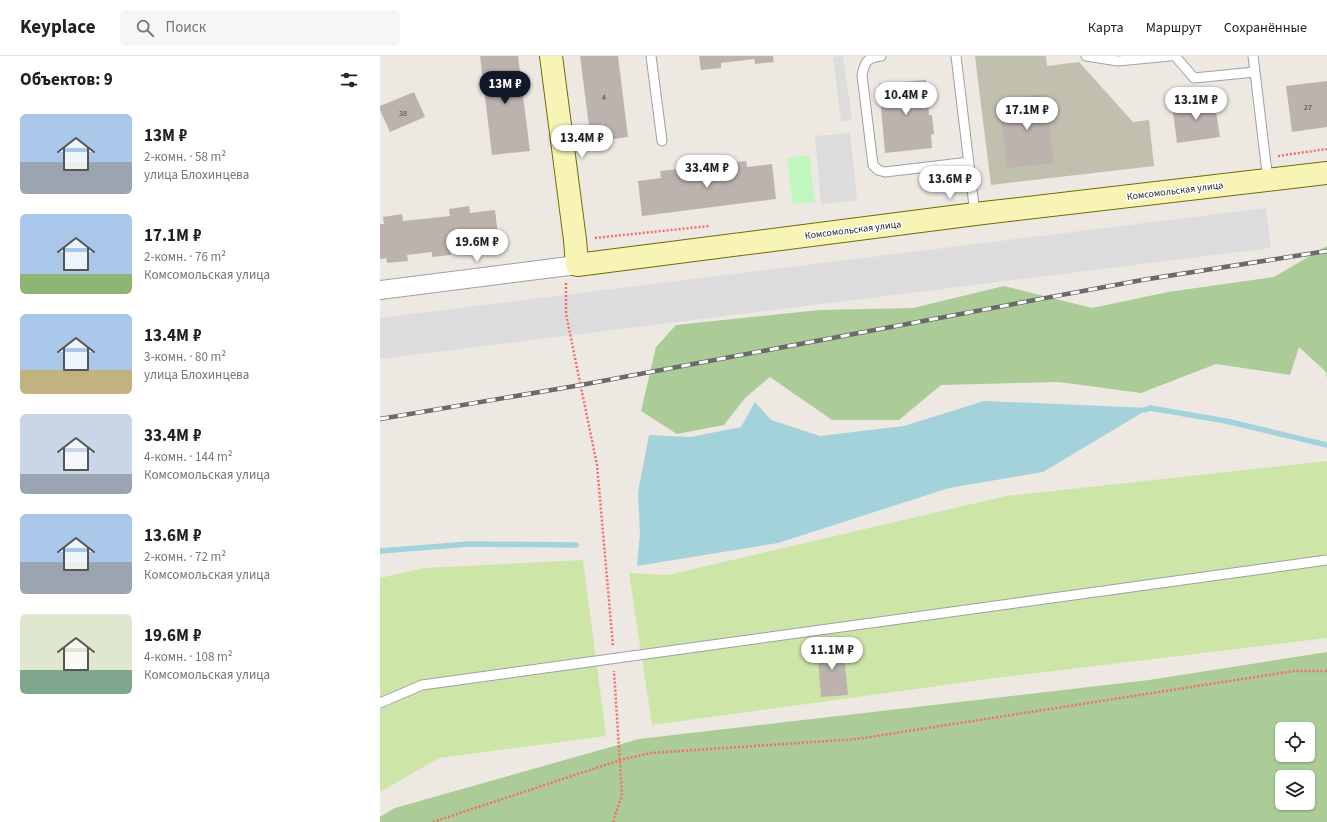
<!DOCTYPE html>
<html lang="ru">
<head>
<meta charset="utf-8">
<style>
	body { margin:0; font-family:"Source Sans 3",sans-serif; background:#f6f6f6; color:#202124; height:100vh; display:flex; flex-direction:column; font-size:15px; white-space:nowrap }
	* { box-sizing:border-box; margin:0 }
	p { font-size:13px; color:#757577 }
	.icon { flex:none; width:22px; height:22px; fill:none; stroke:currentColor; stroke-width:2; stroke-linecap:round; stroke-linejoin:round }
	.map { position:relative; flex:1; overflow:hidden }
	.sheet { display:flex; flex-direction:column; background:#fff; width:380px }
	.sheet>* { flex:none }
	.tools { position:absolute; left:895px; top:666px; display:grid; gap:8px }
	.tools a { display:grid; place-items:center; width:40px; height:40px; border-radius:6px; background:#fff; box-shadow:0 1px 3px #0004; font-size:20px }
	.price { position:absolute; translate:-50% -34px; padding:0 9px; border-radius:14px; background:#fff; color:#222; font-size:13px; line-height:26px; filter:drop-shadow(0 1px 2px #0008) }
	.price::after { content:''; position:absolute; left:50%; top:24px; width:12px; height:9px; margin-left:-6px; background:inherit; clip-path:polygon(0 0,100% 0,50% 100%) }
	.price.selected { background:#111827; color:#fff }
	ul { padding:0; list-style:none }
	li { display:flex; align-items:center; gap:12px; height:100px; padding:0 20px }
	li span { display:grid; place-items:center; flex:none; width:112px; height:80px; border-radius:6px; color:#555 }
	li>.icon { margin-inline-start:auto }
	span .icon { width:48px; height:48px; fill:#fffc; stroke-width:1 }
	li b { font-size:17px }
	h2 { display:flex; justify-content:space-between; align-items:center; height:48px; padding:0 20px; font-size:17px }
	header { display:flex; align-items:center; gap:24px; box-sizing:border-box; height:56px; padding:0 20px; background:#fff; border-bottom:1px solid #e0e0e0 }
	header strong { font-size:19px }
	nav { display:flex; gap:22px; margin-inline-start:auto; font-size:14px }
	.search { width:280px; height:36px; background:#f6f6f6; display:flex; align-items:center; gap:10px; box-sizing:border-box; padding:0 14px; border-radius:6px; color:#757577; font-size:15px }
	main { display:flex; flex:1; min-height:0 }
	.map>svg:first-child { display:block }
	.construction { fill:#c1bfae }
	.grass { fill:#cde6a8 }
	.forest { fill:#abcb97; fill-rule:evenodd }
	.park { fill:#bff7bf }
	.parking { fill:#dcdcdc }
	.water { fill:#a3d2da }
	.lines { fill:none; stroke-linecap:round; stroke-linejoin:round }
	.stream { stroke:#a3d2da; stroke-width:5.5 }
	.building { fill:#bdb3ae }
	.lane-casing { stroke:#a0a0a0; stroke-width:11 }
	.street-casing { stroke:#a0a0a0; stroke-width:20 }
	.secondary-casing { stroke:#6c6d08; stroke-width:24 }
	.path { stroke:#f56c6b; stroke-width:2.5; stroke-dasharray:2 2; stroke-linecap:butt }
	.lane { stroke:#fff; stroke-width:9 }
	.street { stroke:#fff; stroke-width:18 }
	.secondary { stroke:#f7f4b6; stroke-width:22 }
	.rail-casing { stroke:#6a6a6a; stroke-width:4.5 }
	.rail { stroke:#fff; stroke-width:3; stroke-dasharray:9; stroke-linecap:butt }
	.labels { text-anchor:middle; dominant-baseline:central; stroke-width:3; stroke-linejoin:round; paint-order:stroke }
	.number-label { font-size:8px; fill:#444240 }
	.street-label { font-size:10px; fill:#1c1c1c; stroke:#fff }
</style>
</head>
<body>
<header>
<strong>Keyplace</strong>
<div class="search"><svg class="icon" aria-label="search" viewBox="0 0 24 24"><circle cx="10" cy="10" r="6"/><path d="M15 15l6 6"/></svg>Поиск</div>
<nav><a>Карта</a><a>Маршрут</a><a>Сохранённые</a></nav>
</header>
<main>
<section class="sheet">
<h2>Объектов: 9<svg class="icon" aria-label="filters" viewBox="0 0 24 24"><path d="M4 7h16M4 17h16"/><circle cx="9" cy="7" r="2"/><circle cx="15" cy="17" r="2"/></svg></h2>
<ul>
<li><span style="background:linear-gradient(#a9c7e8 60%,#9aa5b1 0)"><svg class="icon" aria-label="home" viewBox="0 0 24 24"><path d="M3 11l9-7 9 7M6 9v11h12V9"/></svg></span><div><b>13M ₽</b><p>2-комн. · 58 m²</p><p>улица Блохинцева</p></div></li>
<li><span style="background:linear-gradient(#a9c7e8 75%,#8fb573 0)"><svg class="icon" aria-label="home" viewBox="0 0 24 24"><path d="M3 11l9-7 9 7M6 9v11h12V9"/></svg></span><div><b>17.1M ₽</b><p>2-комн. · 76 m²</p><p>Комсомольская улица</p></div></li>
<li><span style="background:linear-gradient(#a9c7e8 70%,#c2b280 0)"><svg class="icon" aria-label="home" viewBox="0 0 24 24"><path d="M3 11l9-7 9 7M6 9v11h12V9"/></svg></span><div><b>13.4M ₽</b><p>3-комн. · 80 m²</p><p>улица Блохинцева</p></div></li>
<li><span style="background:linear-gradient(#c9d6e8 75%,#9aa5b1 0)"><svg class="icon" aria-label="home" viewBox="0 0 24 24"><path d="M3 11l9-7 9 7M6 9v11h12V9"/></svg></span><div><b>33.4M ₽</b><p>4-комн. · 144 m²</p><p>Комсомольская улица</p></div></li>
<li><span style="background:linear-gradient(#a9c7e8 60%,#9aa5b1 0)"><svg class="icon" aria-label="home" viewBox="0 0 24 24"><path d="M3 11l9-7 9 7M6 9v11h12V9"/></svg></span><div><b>13.6M ₽</b><p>2-комн. · 72 m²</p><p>Комсомольская улица</p></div></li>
<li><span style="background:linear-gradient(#dfe7d0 70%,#7fa58c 0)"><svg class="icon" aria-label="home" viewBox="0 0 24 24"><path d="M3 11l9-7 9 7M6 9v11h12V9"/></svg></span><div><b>19.6M ₽</b><p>4-комн. · 108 m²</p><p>Комсомольская улица</p></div></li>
</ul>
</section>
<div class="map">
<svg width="947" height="766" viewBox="0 0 947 766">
	<rect width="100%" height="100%" fill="#ede8e2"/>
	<path class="construction" d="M595,0h71l1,10 32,-4 54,60 16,-2 5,46 -163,19z"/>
	<path class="grass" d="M947,405v177l-331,40 -344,47 -23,-152 39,2 338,-79z
		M203,504l23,176 -167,22 -59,34v-214l44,-10z"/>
	<path class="forest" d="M947,190v132l-1,-6 -27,-25 -9,28 -74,-11 -75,29 -82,-11 -118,3 -42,35h-67l-62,-43 -25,21 -21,27 -47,9 -36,-23 15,-64 20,-22 144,-15 93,-2 91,-22 88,22 76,-16 106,-15z
		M947,596v170h-947v-5l15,-9 244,-69 510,-59zM902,673h26v26h-26zM902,721h26v26h-26z"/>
	<path class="park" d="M429,99l6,47 -22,2 -6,-46z"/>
	<path class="parking" d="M463,0l9,64 -11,1 -8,-64z
		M470,77l7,67 -36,4 -6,-68z
		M886,152l5,40 -891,111v-41z"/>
	<path class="water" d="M604,345l166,7 -107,64 -94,16 -171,55 -141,23 3,-33 -2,-41 11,-57 42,2 50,-10 14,-25 16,18 49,16 84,-10z"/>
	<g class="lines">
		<path class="stream" d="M764,354l6,-2 76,13 101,24
			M0,495l89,-7 107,1"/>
	</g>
	<path class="building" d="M100,0h38l12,95 -38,4z
		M200,0h38l10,81 -37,5z
		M319,0h74l1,6 -19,2 -1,-5 -33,4v5l-20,2z
		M546,24l3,35h3l2,19 -3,1 1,13 -47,5 -6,-69z
		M947,25v46l-35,5 -6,-46z
		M34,36l11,25 -35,15 -10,-22v-4z
		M666,38l8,69 -47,5 -8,-68z
		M834,43l6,38 -43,6 -5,-39z
		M366,105l1,6 25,-3 4,35 -134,17 -4,-35 23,-3 -1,-7 19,-2 1,7 47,-6 -1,-7z
		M89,150l1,7 25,-3 4,33 -14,2 1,6 -19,3 -1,-6 -16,2 1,5 -19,2v-5l-25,3 1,6 -21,2 -1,-5 -6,1v-35h4l-1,-7 19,-3 1,7 47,-5 -1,-7z
		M463,589l5,50 -27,2 -4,-50z"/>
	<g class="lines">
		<g class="lane-casing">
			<path id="lane" d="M271,0l11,85
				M501,0c-14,2 -16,5 -19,19l11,90 5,5 7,2 84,-10
				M576,0l19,158
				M706,0l32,5 52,-5
				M795,0l19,22 61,-6 13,109
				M873,0l2,16
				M0,647l42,-18 905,-125"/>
		</g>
		<g class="street-casing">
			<path id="street" d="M0,234l197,-25"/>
		</g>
		<g class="secondary-casing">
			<path id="secondary" d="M171,0l24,184 2,25 398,-51 352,-41"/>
		</g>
		<path class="path" d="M898,100l49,-7
			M215,182l114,-12
			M186,227v31l31,151 16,181
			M53,766l187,-62 31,-7 206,-14 437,-68h33
			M233,766l9,-27 -8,-124"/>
		<use href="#lane" class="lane"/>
		<use href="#street" class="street"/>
		<use href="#secondary" class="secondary"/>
		<g class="rail-casing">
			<path id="rail" d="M0,363l201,-34 561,-105 185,-29"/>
		</g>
		<use href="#rail" class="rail"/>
	</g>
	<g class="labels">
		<g class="number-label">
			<text x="224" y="41">4</text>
			<text x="928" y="51">27</text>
			<text x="23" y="57">38</text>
		</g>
		<g class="street-label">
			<text transform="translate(795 135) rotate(-7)">Комсомольская улица</text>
			<text transform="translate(473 174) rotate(-7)">Комсомольская улица</text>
		</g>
	</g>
</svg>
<div class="tools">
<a><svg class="icon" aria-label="locate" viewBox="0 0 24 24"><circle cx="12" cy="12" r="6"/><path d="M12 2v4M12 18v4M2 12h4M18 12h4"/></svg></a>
<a><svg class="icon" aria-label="layers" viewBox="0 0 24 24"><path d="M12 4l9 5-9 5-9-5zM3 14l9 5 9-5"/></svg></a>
</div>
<b class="price selected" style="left:125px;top:49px">13M ₽</b>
<b class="price" style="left:526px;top:60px">10.4M ₽</b>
<b class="price" style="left:816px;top:65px">13.1M ₽</b>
<b class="price" style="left:647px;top:75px">17.1M ₽</b>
<b class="price" style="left:202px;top:103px">13.4M ₽</b>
<b class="price" style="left:327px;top:133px">33.4M ₽</b>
<b class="price" style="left:570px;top:144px">13.6M ₽</b>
<b class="price" style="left:97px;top:207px">19.6M ₽</b>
<b class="price" style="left:452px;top:615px">11.1M ₽</b>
</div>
</main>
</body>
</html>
